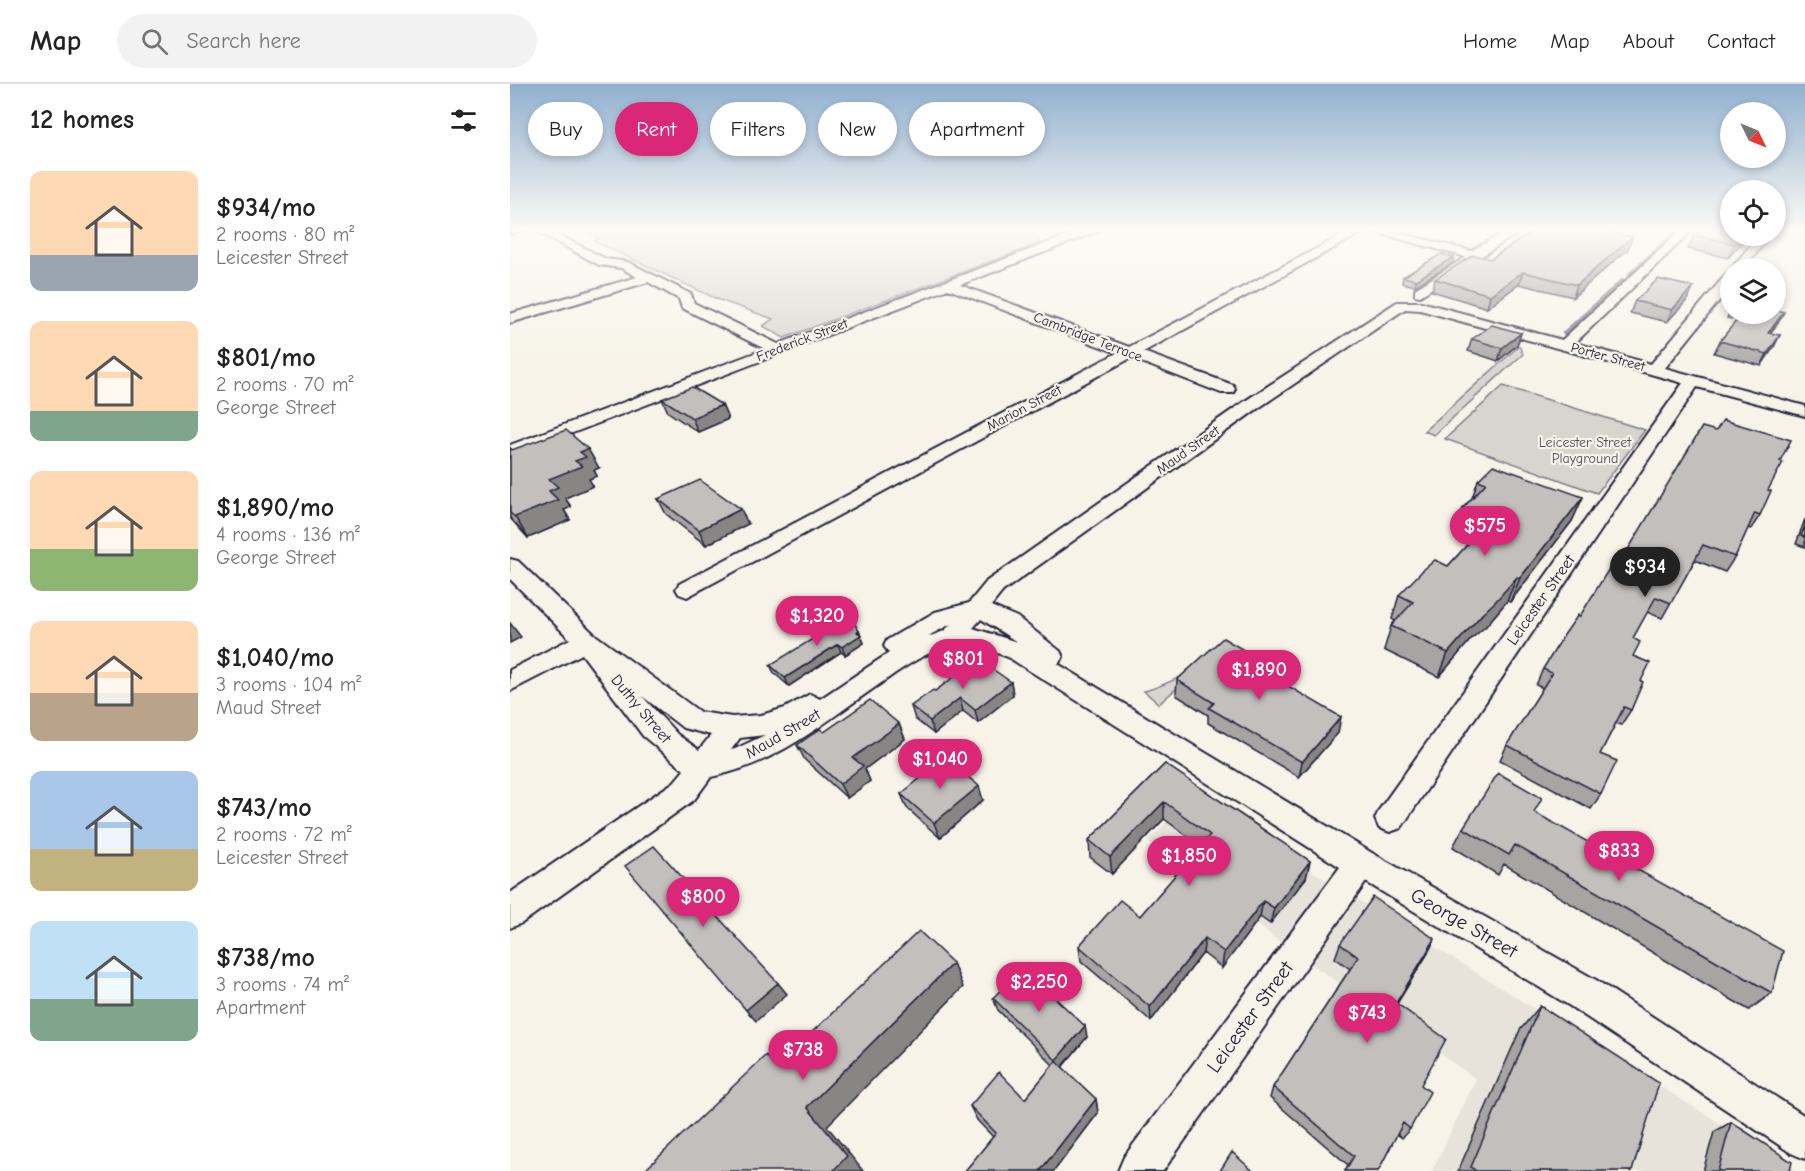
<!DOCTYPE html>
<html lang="en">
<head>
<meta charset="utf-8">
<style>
	body { margin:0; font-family:"Comic Neue",sans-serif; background:#f2f2f2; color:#222; height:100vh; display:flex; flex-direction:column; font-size:22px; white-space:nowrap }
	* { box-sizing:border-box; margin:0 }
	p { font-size:20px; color:#767676 }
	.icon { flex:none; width:33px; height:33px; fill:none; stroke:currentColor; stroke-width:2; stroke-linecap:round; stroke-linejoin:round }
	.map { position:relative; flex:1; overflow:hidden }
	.sheet { display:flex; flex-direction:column; background:#fff; width:510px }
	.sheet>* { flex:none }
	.hud { position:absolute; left:18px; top:18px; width:570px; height:54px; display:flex; gap:12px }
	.needle { width:39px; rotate:133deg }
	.buttons { position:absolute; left:1210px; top:18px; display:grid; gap:12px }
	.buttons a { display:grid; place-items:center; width:66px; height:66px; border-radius:50%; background:#fff; box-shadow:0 3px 9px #0003; font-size:30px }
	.price { position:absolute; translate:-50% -51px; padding:0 14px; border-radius:21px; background:#db2777; color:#fff; font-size:20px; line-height:39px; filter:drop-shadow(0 2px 3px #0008) }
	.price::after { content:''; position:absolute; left:50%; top:36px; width:18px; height:14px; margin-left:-9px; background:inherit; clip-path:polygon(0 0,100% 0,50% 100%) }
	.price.active { background:#222; color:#fff }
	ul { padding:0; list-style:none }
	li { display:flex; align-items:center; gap:18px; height:150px; padding:0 30px }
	li span { display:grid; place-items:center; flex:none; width:168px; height:120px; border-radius:12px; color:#555 }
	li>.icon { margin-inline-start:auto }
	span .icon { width:72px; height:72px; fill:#fffc; stroke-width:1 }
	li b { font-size:26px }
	h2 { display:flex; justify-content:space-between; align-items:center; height:72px; padding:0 30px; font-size:26px }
	.pill { padding:0 21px; border-radius:27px; background:#fff; box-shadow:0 3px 9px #0003; font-size:21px; line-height:54px }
	.pill.active { background:#db2777; color:#fff }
	header { display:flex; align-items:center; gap:36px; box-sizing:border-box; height:84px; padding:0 30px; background:#fff; border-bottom:2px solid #e0e0e0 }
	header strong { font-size:28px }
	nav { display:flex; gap:33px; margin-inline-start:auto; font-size:21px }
	.search { width:420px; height:54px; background:#f2f2f2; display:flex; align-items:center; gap:15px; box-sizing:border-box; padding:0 21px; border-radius:33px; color:#767676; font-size:22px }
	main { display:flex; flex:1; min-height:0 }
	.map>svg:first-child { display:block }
	.built { fill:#e7e3db }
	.green { fill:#d8d5cf; stroke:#7d7c85; stroke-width:1.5 }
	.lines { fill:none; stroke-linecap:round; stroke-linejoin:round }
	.stream { stroke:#76747f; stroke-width:4 }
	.minor-casing { stroke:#22223b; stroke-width:4 }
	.minor { fill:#f7f3e8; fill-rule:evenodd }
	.wall { fill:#a7a4a3; stroke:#22223b; stroke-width:1.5 }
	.shaded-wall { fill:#888684; stroke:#22223b; stroke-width:1.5 }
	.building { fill:#c2bfbd; stroke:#22223b; stroke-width:1.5 }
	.labels { text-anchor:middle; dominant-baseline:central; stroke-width:4.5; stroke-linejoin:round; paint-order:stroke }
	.far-street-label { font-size:14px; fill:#22223b; stroke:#f7f3e8 }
	.far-park-label { font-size:14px; fill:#504f60; stroke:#f7f3e8 }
	.street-label { font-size:16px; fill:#22223b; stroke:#f7f3e8 }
	.near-street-label { font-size:20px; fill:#22223b; stroke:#f7f3e8 }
</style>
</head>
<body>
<header>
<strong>Map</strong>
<div class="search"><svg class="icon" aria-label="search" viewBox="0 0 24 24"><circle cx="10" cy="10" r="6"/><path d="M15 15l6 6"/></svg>Search here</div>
<nav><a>Home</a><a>Map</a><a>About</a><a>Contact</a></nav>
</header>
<main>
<section class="sheet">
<h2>12 homes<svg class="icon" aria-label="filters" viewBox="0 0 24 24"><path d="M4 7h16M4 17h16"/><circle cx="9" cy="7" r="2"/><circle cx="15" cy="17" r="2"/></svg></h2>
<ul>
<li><span style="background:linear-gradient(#ffd9b3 70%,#9aa5b1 0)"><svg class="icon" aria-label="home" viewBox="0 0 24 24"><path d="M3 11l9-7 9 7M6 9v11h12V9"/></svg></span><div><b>$934/mo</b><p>2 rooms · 80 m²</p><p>Leicester Street</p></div></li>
<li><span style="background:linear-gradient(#ffd9b3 75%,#7fa58c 0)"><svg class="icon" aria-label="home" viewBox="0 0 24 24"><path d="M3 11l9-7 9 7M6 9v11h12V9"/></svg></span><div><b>$801/mo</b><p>2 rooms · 70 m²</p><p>George Street</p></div></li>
<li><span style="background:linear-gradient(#ffd9b3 65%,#8fb573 0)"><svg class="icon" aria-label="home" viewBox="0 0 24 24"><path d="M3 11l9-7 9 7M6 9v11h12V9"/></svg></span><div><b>$1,890/mo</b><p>4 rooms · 136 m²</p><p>George Street</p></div></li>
<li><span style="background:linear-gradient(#ffd9b3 60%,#b9a48a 0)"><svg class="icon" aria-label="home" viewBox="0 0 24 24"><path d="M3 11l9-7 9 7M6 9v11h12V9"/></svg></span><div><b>$1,040/mo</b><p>3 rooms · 104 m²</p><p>Maud Street</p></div></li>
<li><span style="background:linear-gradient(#a9c7e8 65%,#c2b280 0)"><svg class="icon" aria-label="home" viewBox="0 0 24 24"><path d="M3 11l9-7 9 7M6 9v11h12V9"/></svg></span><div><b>$743/mo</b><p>2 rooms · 72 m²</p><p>Leicester Street</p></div></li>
<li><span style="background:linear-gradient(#bfe0f5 65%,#7fa58c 0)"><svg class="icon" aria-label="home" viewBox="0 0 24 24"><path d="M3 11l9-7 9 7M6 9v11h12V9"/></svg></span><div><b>$738/mo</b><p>3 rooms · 74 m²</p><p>Apartment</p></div></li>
</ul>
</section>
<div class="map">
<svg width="1295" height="1087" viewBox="0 0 1295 1087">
	<rect width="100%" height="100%" fill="#f7f3e8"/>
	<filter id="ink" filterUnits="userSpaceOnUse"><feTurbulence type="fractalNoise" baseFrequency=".0167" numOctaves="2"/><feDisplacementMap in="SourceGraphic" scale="12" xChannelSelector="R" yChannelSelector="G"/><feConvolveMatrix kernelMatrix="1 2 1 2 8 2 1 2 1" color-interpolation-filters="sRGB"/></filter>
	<g filter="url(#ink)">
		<path class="built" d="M682,713l605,374h-365l44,-92 -197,-138 -131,-100z"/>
		<path class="green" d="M71,145h436l18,5 5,9 -256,95 -21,-12 10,-7 -56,-20 -123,-58 5,-3z
			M1009,262l4,8 -89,81 -10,-4z
			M993,302l142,44 -48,63 -152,-54z
			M687,586l-38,34 -15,-13c16,-3 36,-15 53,-21z"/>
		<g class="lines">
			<path class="stream" d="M1120,190l50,-45
				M1054,249l59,-53"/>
			<g class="minor-casing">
				<path id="minor" d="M0,145h17l-17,5z
					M23,145h14l59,30 22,3 63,32 3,9 84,41 307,-115h15l-1,2 -139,54 169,62 225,-118h30l87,22 39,-22h14l-104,67 -5,-1v-6l51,-32 -99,-27 -224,122 90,33 2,4 -2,4h-12l-90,-35 -444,239 -8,-3 -3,-5 3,-5 438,-231 -169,-64 -438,168v-12l255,-96 -83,-41 -3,-9 -31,-17 -138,41v-9l127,-37 -16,-9 -22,-3z
					M1172,145h12l-119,114 76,21 75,-90 5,-1v13l-66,82 140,38v10l-108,-29 -296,441 -11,4 -11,-4 -4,-9 4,-9 304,-427 -263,-73 -15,-1 -148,100 -254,182 -12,15 26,11 43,34 3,6 -5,7 314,189 224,127 209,136v43l-14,-6 -221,-147 -204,-124 -203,289h-45l6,-14 216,-290 -332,-210c-17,-6 -34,-14 -53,-11 -30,4 -56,25 -81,42 -53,37 -98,76 -163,89l-17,23 -172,123 -12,5v-35l164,-111 10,-12 -41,-34 -61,-82 -72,37v-21l60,-31 -60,-60v-20l8,2 76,73 106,78 32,5 29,-2 24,-7 25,-14 10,5 69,-46 -5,-7 3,-6 48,-28 34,-9 18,-22 258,-180 152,-99h24l141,38zM471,535l36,23 -44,-14zM441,540l-7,7 -16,6 2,-2zM132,612l41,32 28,7 -12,15 -21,-15zM255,651l-30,14 -4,1 9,-12z
					M1248,152h12l-26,32h-12z"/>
			</g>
			<use href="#minor" class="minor"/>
		</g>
		<path class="wall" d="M1014,145h94l-5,4 19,4 -4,12 -55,48 -54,-13 -32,24 -55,-17 3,-12 56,-20 38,-25 -6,-1z
			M1184,151l54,1 -20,22 -40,-9z
			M943,179l-38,23 -13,-3 1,-6z
			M1183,203l-5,12 -21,23 -37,-9 5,-12z
			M1221,226v4h45l2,9 -8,10 10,2 -19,31 -47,-13 6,-12 17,-21 -10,-2z
			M1011,249l-4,12 -19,16 -30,-10 4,-12z
			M152,315l60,6 6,14 -30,13 -30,-20z
			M0,364l2,2 87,18 -5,2 3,6 -8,3 4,7 -28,12 6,9 -7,3 6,10 -42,18 -18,-20z
			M1270,377l-12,29 -8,25 -9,14 -3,-1 -13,29 -10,15 -30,-12 -33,58 -15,-6 -14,26v18l8,25 -10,29 -10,15 -5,-2 -16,31 1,40 -10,15 -91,-49 7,-15 36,-57 -7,-3 7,-16 37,-53 35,-48 8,-10z
			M968,396l105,17 -11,24 -62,81 -3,-1 -21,25 -14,12 -33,39 -55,-27 7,-24 4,-5 -3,-2 7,-24 49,-29 20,-22 -7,-3 2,-7 -8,-3 8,-23 9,-10z
			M148,415l90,25 -42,21 -40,-31z
			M1295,435v28l-9,-3z
			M349,547l5,12 -19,12 -4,-3 -52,34 -15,-13 -4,-8z
			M738,578l90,71 -39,44 -91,-54v-8l-32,-20 1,-15z
			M501,598l2,13 -35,28 -15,-12 -29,23 -19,-15 -4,-13 24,-15z
			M389,640l6,15 -40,30 5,12 -23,17 -42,-38 -8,-15 27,-13z
			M655,680l145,97 -4,17 -36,46 -10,-7 -38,51 -19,-15 -52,68 -70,-60 -2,-15 61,-30 61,-70 -37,-27 -52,55 -22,-17 -1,-17z
			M391,710l82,6 -43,38 -33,-30z
			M1024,728l238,181 -23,17 -245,-146 -6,11 -45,-28 10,-19z
			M830,860l88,9 -31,50 24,82 -11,44 -8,9 -5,-4 -19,37h-33l3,-6 -78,-67 3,-11 77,-118 -15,-11z
			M483,914l94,39 -25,30 34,32 2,14 -44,58h-89l28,-34 -16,-17 -7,-14 55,-7 28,-34 -55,-55z
			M1030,922l92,165h-174l62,-141z
			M1221,1038l59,49h-87l11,-39z"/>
		<path class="shaded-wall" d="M1099,145h9l-17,14 4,-12z
			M1232,152h6l-20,22 7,-14z
			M1122,153l-4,12 -55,48 4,-12z
			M944,173l-1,6 -38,23 1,-6z
			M1013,188l-4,12 -32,24 3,-13z
			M1183,203l-5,12 -21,23 5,-12z
			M1274,228l-6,11 -16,21 6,-11z
			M1011,249l-4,12 -19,16 4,-13z
			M1270,251l-6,12 -13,19 6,-12z
			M212,321l6,14 -30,13 -6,-14z
			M78,365l11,19 -5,2 3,6 -8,3 4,7 -28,12 6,9 -7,3 6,10 -42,18 -13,-21 34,-26v-12l26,-18 5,-9z
			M1073,413l-11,24 -62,81 10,-24z
			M231,425l7,15 -42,21 -7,-15z
			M1007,493l-10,24 -21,25 -14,12 -33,39 9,-24 34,-39z
			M0,539l11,14 -11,6z
			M349,547l5,12 -19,12 -3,-8z
			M328,560l3,8 -52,34 -4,-8z
			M739,569l-2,15 -5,-9z
			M501,598l2,13 -35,28 -3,-13z
			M450,614l3,13 -29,23 -4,-13z
			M831,633l-3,16 -39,44 3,-15z
			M389,640l6,15 -40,30 5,12 -23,17 -7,-14 13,-26z
			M469,702l4,14 -43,38 -6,-15z
			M654,718v17l-52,55 -2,-17z
			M800,777l-4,17 -36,46 4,-16z
			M753,817l-3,16 -38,51 2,-16z
			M695,854l-2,15 -52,68 -1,-14z
			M925,855l-7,14 -38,62 6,-12z
			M443,879l10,24 -136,139 36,45h-30l-26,-64z
			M268,899l9,11 -31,27 -10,-11z
			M575,942l2,11 -28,34 -3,-11z
			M586,1015l2,14 -44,58h-14z"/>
		<path class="building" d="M1027,145h72l-4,2 27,6 -55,48 -54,-13 -33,23 -55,-16 38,-24 18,4z
			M1191,145h30v7h11l-7,8 -41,-9z
			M931,170l13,3 -38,23 -13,-3z
			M1148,195l35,8 -21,23 -37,-9z
			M1266,226l8,2 -16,21 12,2 -13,19 -47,-13 22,-27h34z
			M982,241l29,8 -19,15 -30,-9z
			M182,303l30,18 -30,13 -30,-19z
			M1213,336l68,20 -11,21 3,1 -15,28 3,1 -11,24 -5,-2 -20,44 -32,-12 -32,58 -15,-6 -23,41 7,4 -7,14 17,7 -9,18 2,1 -12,28 -7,-3 -24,47 17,7 -16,33 -94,-49 45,-72 -9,-4 21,-34 14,-20 2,1 30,-49 5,1 5,-11 3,1 79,-131 14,4z
			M56,346l22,19 -8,3 6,5 -11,4 7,5 -33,13 9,8 -9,4 9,9 -43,17 -5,-4v-65l2,2z
			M983,381l90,32 -63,81 -3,-1 -22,25 -13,12 -34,39 -57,-27 22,-24 -14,-7 23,-24 13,-11 13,6 37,-41 -17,-7 6,-6 -11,-4 23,-25 -8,-3z
			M190,396l41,29 -42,21 -41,-31z
			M1295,442v11l-4,-1z
			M340,532l9,15 -2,1 4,3 -19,12 -4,-3 -53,34 -15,-13z
			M713,554l26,15 -7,6 99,58 -39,45 -93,-54 5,-5 -37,-23z
			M468,575l33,23 -36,28 -15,-12 -30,23 -19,-15 22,-16 2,1z
			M360,616l29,24 -46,34 10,8 -23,18 -43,-39 23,-16 4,3z
			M435,674l34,28 -45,37 -33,-29z
			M655,680l145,97 -36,47 -11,-7 -39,51 -19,-14 -55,69 -71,-61 41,-46 20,16 70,-81 -46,-33 -54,55 -21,-17z
			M988,689l44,25 -8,14 249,139 -11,42 -257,-148 -6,10 -46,-27z
			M144,762l124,137 -32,27 -121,-144z
			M863,813l62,42 -39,64 50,36 -25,46 9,7 -20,37 -7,-6 -25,48h-33l9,-15 -81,-69 85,-130 -18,-13z
			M409,847l34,32 -146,144 40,49 -14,15h-189l122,-116 9,12z
			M512,883l63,59 -29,34 -63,-62z
			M1030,922l119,77 -27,88h-156l-5,-4z
			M546,977l40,38 -56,72h-75l31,-38 -26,-27 29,-34 26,27z
			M1221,1038l61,40 -2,9h-72z
			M722,1068l21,19h-33z"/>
	</g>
	<linearGradient id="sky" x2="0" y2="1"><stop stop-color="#91b0d0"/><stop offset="0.49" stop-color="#fbfaf5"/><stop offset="1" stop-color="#fbfaf5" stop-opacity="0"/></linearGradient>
	<rect width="1295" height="297" fill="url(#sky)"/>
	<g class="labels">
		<g class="far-street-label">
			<text transform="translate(578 253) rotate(21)">Cambridge Terrace</text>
			<text transform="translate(292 256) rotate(-21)">Frederick Street</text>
			<text transform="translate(1098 273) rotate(15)">Porter Street</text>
			<text transform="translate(514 324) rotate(-28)">Marion Street</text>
			<text transform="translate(678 366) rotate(-35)">Maud Street</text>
		</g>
		<g class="far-park-label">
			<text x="1075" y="358">Leicester Street<tspan x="1075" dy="16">Playground</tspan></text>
		</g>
		<g class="street-label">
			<text transform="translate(1031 516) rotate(-55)">Leicester Street</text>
			<text transform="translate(131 625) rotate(50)">Duthy Street</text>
			<text transform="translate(273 650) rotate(-30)">Maud Street</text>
		</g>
		<g class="near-street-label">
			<text transform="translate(954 839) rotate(30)">George Street</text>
			<text transform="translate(740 933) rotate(-54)">Leicester Street</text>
		</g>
	</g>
</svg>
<div class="buttons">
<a><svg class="needle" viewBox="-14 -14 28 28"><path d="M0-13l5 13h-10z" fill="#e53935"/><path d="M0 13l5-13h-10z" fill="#767676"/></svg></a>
<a><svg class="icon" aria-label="locate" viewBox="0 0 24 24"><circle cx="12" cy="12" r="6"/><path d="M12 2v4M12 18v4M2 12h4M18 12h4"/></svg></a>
<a><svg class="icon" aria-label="layers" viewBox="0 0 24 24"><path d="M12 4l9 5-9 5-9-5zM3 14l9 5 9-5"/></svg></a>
</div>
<b class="price" style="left:975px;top:473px">$575</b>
<b class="price active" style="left:1135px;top:514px">$934</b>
<b class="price" style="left:307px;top:563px">$1,320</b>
<b class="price" style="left:453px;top:606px">$801</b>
<b class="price" style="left:749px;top:617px">$1,890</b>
<b class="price" style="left:430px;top:706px">$1,040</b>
<b class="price" style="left:1109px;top:798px">$833</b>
<b class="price" style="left:679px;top:803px">$1,850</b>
<b class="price" style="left:193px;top:844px">$800</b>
<b class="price" style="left:529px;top:929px">$2,250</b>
<b class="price" style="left:857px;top:960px">$743</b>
<b class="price" style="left:293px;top:997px">$738</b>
<div class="hud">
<a class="pill">Buy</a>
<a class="pill active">Rent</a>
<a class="pill">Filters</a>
<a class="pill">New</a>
<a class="pill">Apartment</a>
</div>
</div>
</main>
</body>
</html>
